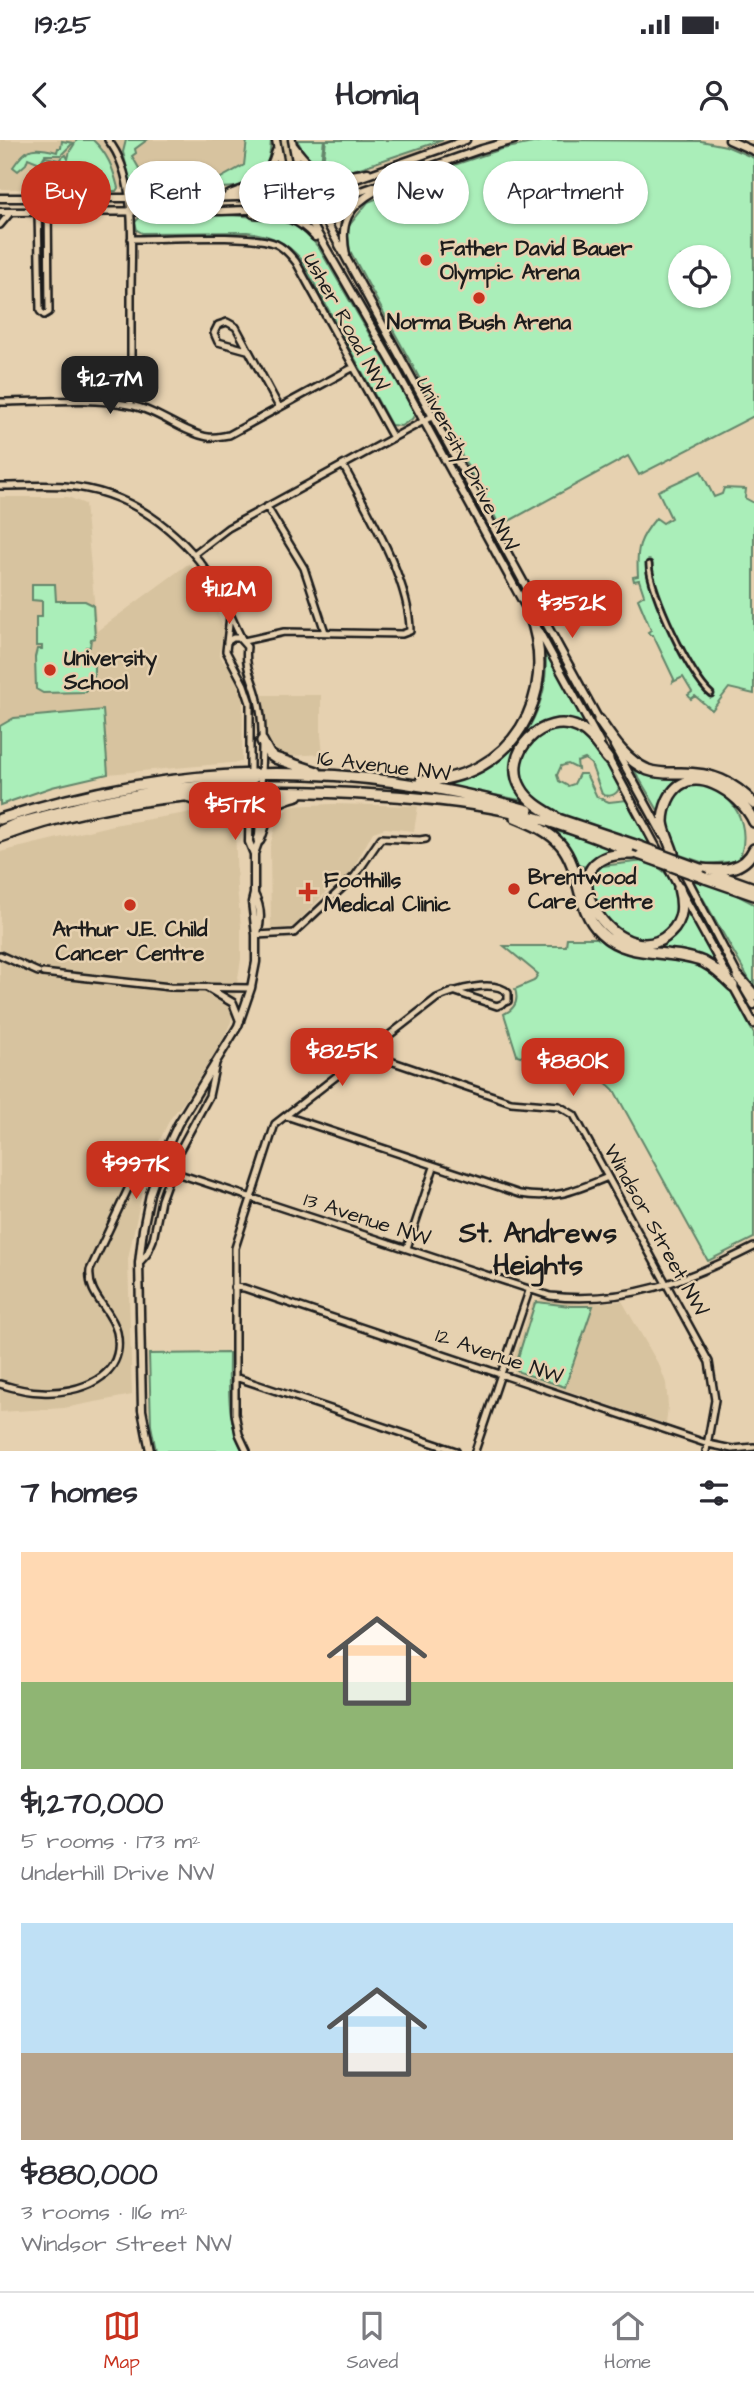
<!DOCTYPE html>
<html lang="en">
<head>
<meta charset="utf-8">
<style>
	body { margin:0; font-family:"Architects Daughter",sans-serif; background:#f7f7f7; color:#2b2b33; height:100vh; display:flex; flex-direction:column; font-size:26px; white-space:nowrap }
	* { box-sizing:border-box; margin:0 }
	p { font-size:23px; color:#7c7c81 }
	.icon { flex:none; width:38px; height:38px; fill:none; stroke:currentColor; stroke-width:2; stroke-linecap:round; stroke-linejoin:round }
	.map { position:relative; height:1311px; overflow:hidden }
	.details { display:flex; flex-direction:column; background:#fff; flex:1 }
	.details>* { flex:none }
	.guide { position:absolute; left:21px; top:21px; width:712px; height:63px; display:flex; gap:14px }
	.fabs { position:absolute; left:668px; top:105px; display:grid; gap:14px }
	.fabs a { display:grid; place-items:center; width:63px; height:63px; border-radius:50%; background:#fff; box-shadow:0 2px 5px #0004; font-size:35px }
	.price { position:absolute; translate:-50% -60px; padding:0 16px; border-radius:14px; background:#c8321e; color:#fff; font-size:23px; line-height:46px; filter:drop-shadow(0 2px 4px #0008) }
	.price::after { content:''; position:absolute; left:50%; top:42px; width:21px; height:16px; margin-left:-10px; background:inherit; clip-path:polygon(0 0,100% 0,50% 100%) }
	.price.current { background:#222; color:#fff }
	ul { padding:0; list-style:none }
	li { display:grid; align-content:center; gap:14px; height:371px; padding:0 21px }
	li span { display:grid; place-items:center; height:217px; border-radius:0px; color:#555 }
	li>.icon { margin-inline-start:auto }
	span .icon { width:126px; height:126px; fill:#fffc; stroke-width:1 }
	li b { font-size:30px }
	h2 { display:flex; justify-content:space-between; align-items:center; height:84px; padding:0 21px; font-size:30px }
	.chip { padding:0 24px; border-radius:32px; background:#fff; box-shadow:0 2px 5px #0004; font-size:24px; line-height:63px }
	.chip.current { background:#c8321e; color:#fff }
	.status { display:flex; justify-content:space-between; align-items:center; height:49px; padding:0 35px; background:#fff; direction:ltr }
	.status svg { height:19px; fill:currentColor }
	header { display:flex; justify-content:space-between; align-items:center; height:91px; padding:0 21px; background:#fff; font-size:32px; font-weight:800 }
	.tab-bar { display:flex; justify-content:space-around; align-items:center; height:98px; border-top:2px solid #e1e1e2; background:#fff; font-size:19px; color:#7c7c81 }
	.tab-bar a { display:grid; justify-items:center; gap:4px }
	.tab-bar .current { color:#c8321e }
	.map>svg:first-child { display:block }
	.built { fill:#d7c39f }
	.green { fill:#aaeeb9; stroke:#63856a; stroke-width:2; fill-rule:evenodd }
	.lines { fill:none; stroke-linecap:round; stroke-linejoin:round }
	.pedestrian-casing { stroke:#1c1c1c; stroke-width:9 }
	.minor-casing { stroke:#1c1c1c; stroke-width:10 }
	.tertiary-casing { stroke:#1c1c1c; stroke-width:11 }
	.trunk-casing { stroke:#1c1c1c; stroke-width:14 }
	.pedestrian { stroke:#e6d1b0; stroke-width:3.5 }
	.minor { stroke:#e6d1b0; stroke-width:5 }
	.tertiary { stroke:#e6d1b0; stroke-width:6 }
	.trunk { stroke:#e6d1b0; stroke-width:9 }
	.trunk-bridge-casing { stroke:#1c1c1c; stroke-width:14; stroke-linecap:butt }
	.trunk-bridge { stroke:#e6d1b0; stroke-width:9 }
	.poi-dot { fill:#c8321e; stroke:#e6d1b0; stroke-width:2.5 }
	.labels { text-anchor:middle; dominant-baseline:central; stroke-width:5; stroke-linejoin:round; paint-order:stroke }
	.poi-label { font-size:21px; font-weight:bold; fill:#1c1c1c; stroke:#e6d1b0; text-anchor:start }
	.street-label { font-size:21px; fill:#1c1c1c; stroke:#e6d1b0 }
	.district-label { font-size:28px; font-weight:bold; fill:#1c1c1c; stroke:#e6d1b0 }
</style>
</head>
<body>
<div class="status"><b>19:25</b><svg viewBox="0 0 49 12"><path d="M0 12V9h3v3zM5 12V6h3v6zM10 12V3h3v9zM15 12V0h3v12zM26 1h20v11H26zM47 4h2v5h-2z"/></svg></div>
<header><svg class="icon" aria-label="back" viewBox="0 0 24 24"><path d="M15 5l-7 7 7 7"/></svg>Homiq<svg class="icon" aria-label="person" viewBox="0 0 24 24"><circle cx="12" cy="8" r="4"/><path d="M4 21q1-7 8-7t8 7"/></svg></header>
<div class="map">
<svg width="754" height="1311" viewBox="0 0 754 1311">
	<rect width="100%" height="100%" fill="#e6d1b0"/>
	<filter id="ink" filterUnits="userSpaceOnUse"><feTurbulence type="fractalNoise" baseFrequency=".0143" numOctaves="2"/><feDisplacementMap in="SourceGraphic" scale="14" xChannelSelector="R" yChannelSelector="G"/><feConvolveMatrix kernelMatrix="1 2 1 2 8 2 1 2 1" color-interpolation-filters="sRGB"/></filter>
	<g filter="url(#ink)">
		<path class="built" d="M0,0h452l-77,25 -78,19 -77,9 -108,-5 -112,1z
			M0,357h68l17,7 12,127 91,-67 3,1 16,20 5,12 12,33 -5,23 4,8 9,8 11,26 -1,67 -134,12 -6,-64 -87,8 -15,8z
			M263,555h58v40l2,19 -33,2 -9,-2 -7,-4 -7,-15z
			M332,664l86,2 -4,25 -29,-3 -12,4 -23,42 -25,19 -32,34 -22,2 -1,-83 8,-29 13,-11z
			M193,672l30,3 6,2 6,6 2,65 4,38v33l-10,63 -10,21 -38,60 -13,16 -16,33 -13,46 -13,61 4,136 -68,13 -64,4v-560l113,-27z
			M542,1160l40,4 40,-3 38,66 6,16 2,23 -2,18 -150,-51 -4,-5 1,-8 20,-58z"/>
		<path class="green" d="M77,0h16c15,14 20,28 25,48l-2,3h-63l-5,-11 -5,-3v-17l3,-3 17,4 -2,-3 5,-3 2,4 2,-8z
			M126,0h21l-12,9 1,4 -4,3 12,21 6,-2 1,5h66l27,-15 3,-25h24c-2,52 -32,47 -73,49 -20,1 -40,2 -60,2l-5,-1 -2,-4 -8,-34z
			M297,0h27l-4,29 -10,-6z
			M326,0h117l-92,31 -13,3 -16,-4z
			M548,0l153,1 25,5 28,12v258l-115,59 -11,-19 -128,70 -150,-275 -3,-23 21,-26 47,-19 15,-10 72,-24zM681,117h38v39h-38z
			M62,1l11,2 -12,12h-16l-5,8 -12,-5 -2,6 -8,7 -5,-4c14,-21 21,-21 44,-15l1,-4h3z
			M142,75h86l59,4 17,11 15,18 94,161 2,5 -3,5 -11,7 -10,-1 -90,-166c-16,-18 -30,-24 -54,-27l-105,1 -5,-3 -2,-8z
			M701,331l13,26 8,-3 2,-6 22,1 -1,9 9,5v191l-25,-6 -17,22 -17,-14 -4,3 -3,-4 4,-3 -9,-15 -10,5 1,-3 -21,-44h-3l-2,-3 3,-2 -13,-31 6,-4 -5,-15 -5,1 -1,-4 5,-1c-2,-28 1,-37 18,-58l7,5 8,-5 -13,-27z
			M32,444h23l1,17h29l8,4 2,33 -4,1 -1,8h-4v9l8,1v27h-8v8l-43,1 -7,-4 -1,-32 2,-8h5v-3h-6v-29h6v-16l-10,-1z
			M546,513l46,80c-8,-4 -17,-10 -25,-12 -19,-5 -43,9 -50,27 -4,12 2,42 8,53l-86,-17c46,-3 88,-38 101,-82 6,-16 6,-33 6,-49z
			M103,570l5,64 -56,13 -52,18v-79l14,-8z
			M560,586l25,8 18,23 16,31c-2,7 -11,10 -17,6l-11,-30 -6,-5 -8,3 1,7 -10,-5 -7,2 -4,9 2,6 9,5 6,-2 5,-10h7l11,23 12,5 18,-2 25,45c-30,-11 -98,-25 -120,-47 -7,-7 -12,-19 -12,-29 -1,-28 19,-34 40,-43z
			M630,623c29,6 120,15 124,51l-18,-21 -37,-14 -34,20 -6,13z
			M697,645c37,3 57,44 41,76l-31,3 -27,-9c-14,-26 -26,-65 17,-70z
			M553,691l27,5 39,16 -17,4 -14,11 -12,-2z
			M644,721c19,7 25,12 32,32 4,12 3,19 -3,30 -17,28 -51,14 -68,-5 -4,-4 -9,-8 -10,-13 -3,-8 -4,-18 -5,-27l12,-12z
			M576,726l11,2 -3,14v12l8,19 17,18 47,13 15,-7 17,-26 33,59 -22,-14 -67,-10 -21,-9 -21,-23z
			M692,739l41,14 21,11v84z
			M567,798h31l8,7 21,9 65,9 12,4 24,19 26,48v204l-46,23 -94,-171 -27,-25 -49,-4 -21,-6 -13,-41c11,-5 15,-13 11,-25l19,-8 4,-7 -34,-28h62z
			M537,1162l33,4h23l-28,81 -46,-15 -4,-5 20,-64z
			M229,1213c0,33 -3,68 14,98h-87l-5,-26 -2,-71z"/>
		<g class="lines">
			<g class="pedestrian-casing">
				<path id="pedestrian" d="M649,424c0,26 42,114 62,130"/>
			</g>
			<g class="minor-casing">
				<path id="minor" d="M108,0c30,36 23,107 23,152 0,37 0,75 0,113
					M48,58l1,114 -5,3 -4,-4 -2,-99z
					M0,85l11,-13
					M131,99c30,0 123,-6 145,5 9,4 14,11 20,18l97,176
					M247,210l-29,-8 -4,-9 4,-8 9,-3 9,5 43,80
					M0,262c42,0 88,-5 129,3 29,5 54,28 79,32 7,1 14,-1 21,-2l125,-68
					M0,346c21,0 43,-1 65,0 63,4 115,44 149,95 11,19 18,39 28,58
					M267,367l37,61 21,64
					M194,414l34,-26 203,-111
					M230,476l-4,35 18,34 6,18v70
					M244,501l40,-9 118,2 8,-3c0,-51 -43,-121 -67,-166
					M227,502l6,-4h6l8,9c-3,22 7,33 11,53 6,24 4,49 3,73
					M256,795l38,-2 61,-57 26,-38 39,2 6,-1
					M0,815l38,17
					M43,833l127,14 81,1
					M367,913l144,49 48,4 15,9 135,247 6,38 -9,51
					M286,976l234,78c36,6 56,-4 88,-17
					M170,1031l380,125c74,9 139,-16 204,-49
					M407,1108l27,-81
					M139,1123l8,-9 6,-14 8,-40 16,-45 32,-59 7,-33
					M234,1147l10,1 464,156 24,5 22,-2
					M235,1237l221,74
					M0,1244c13,4 28,8 42,8 36,2 85,-14 75,-60 -6,-24 -30,-36 -27,-62l46,-98 7,-6h16
					M247,1311l-8,-17 -4,-21v-165l40,-124 162,-126c16,-7 57,-20 71,-5v8l-11,5 -44,-15
					M475,1311l54,-160"/>
			</g>
			<g class="tertiary-casing">
				<path id="tertiary" d="M276,0l6,32 108,187 210,384
					M292,0l4,21 14,31 290,530
					M729,0l25,11
					M294,6c23,32 36,34 74,26
					M228,55c28,-11 39,-13 48,-44
					M0,58h202l75,-2 33,-4 32,-8 124,-44
					M0,72l222,-1 68,-3 60,-13 132,-46 32,-9
					M253,74c29,2 42,1 62,23
					M346,115c-7,-33 2,-49 31,-65
					M614,606l49,89
					M607,616l53,98
					M254,714l5,-14 2,-67
					M666,724l88,160
					M682,729l58,111
					M254,754c7,13 8,25 3,39
					M208,848l25,15 7,18
					M745,850l9,15
					M150,1311l-8,-41 -3,-147 4,-34 7,-35 13,-38 15,-32 60,-98 13,-38 5,-26v-27l-4,-33 2,-8v-40l-5,-12 1,-64"/>
			</g>
			<g class="trunk-casing">
				<path id="trunk" d="M599,580c13,19 27,41 49,50 11,4 22,3 33,3 31,0 52,8 73,31
					M262,601l7,13 6,4 42,14
					M421,641c91,-1 139,-85 109,-166
					M190,658c27,4 40,6 59,26
					M549,676l86,29
					M554,676c-12,-7 -26,-15 -33,-28 -20,-35 22,-77 58,-60 13,7 20,20 29,31
					M515,677c17,7 34,14 46,28 21,26 14,64 40,88 28,27 69,15 102,29 12,6 21,15 30,24
					M0,679c179,-58 347,-60 528,-9
					M0,691l15,-7 74,-20 73,-14 87,-9 12,-8
					M0,697c121,-45 251,-51 378,-42 51,3 102,8 152,21 38,10 74,25 111,39
					M259,700c11,-29 7,-37 39,-45
					M673,713c-3,-10 -9,-21 -10,-31 0,-8 2,-15 5,-22 20,-43 73,-7 86,22
					M633,714c-100,-4 -13,128 37,79 14,-13 13,-29 9,-45
					M700,729c22,2 44,2 54,-20
					M712,733l42,15
					M705,738l49,17
					M738,837l16,18"/>
			</g>
			<use href="#pedestrian" class="pedestrian"/>
			<use href="#minor" class="minor"/>
			<use href="#tertiary" class="tertiary"/>
			<use href="#trunk" class="trunk"/>
			<g class="trunk-bridge-casing">
				<path id="trunk-bridge" d="M635,705l65,24
					M641,715l64,23"/>
			</g>
			<use href="#trunk-bridge" class="trunk-bridge"/>
		</g>
	</g>
	<g class="poi-dot">
		<circle cx="426" cy="120" r="7"/>
		<circle cx="479" cy="158" r="7"/>
		<circle cx="50" cy="530" r="7"/>
		<circle cx="514" cy="749" r="7"/>
		<path d="M304.5 741.5h7v7h7v7h-7v7h-7v-7h-7v-7h7z"/>
		<circle cx="130" cy="765" r="7"/>
	</g>
	<g class="labels">
		<g class="poi-label">
			<text x="440" y="108">Father David Bauer<tspan x="440" dy="24">Olympic Arena</tspan></text>
			<text x="479" y="182" text-anchor="middle">Norma Bush Arena</text>
			<text x="64" y="518">University<tspan x="64" dy="24">School</tspan></text>
			<text x="528" y="737">Brentwood<tspan x="528" dy="24">Care Centre</tspan></text>
			<text x="324" y="740">Foothills<tspan x="324" dy="24">Medical Clinic</tspan></text>
			<text x="130" y="789" text-anchor="middle">Arthur J.E. Child<tspan x="130" dy="24">Cancer Centre</tspan></text>
		</g>
		<g class="street-label">
			<text transform="translate(346 182) rotate(61)">Usher Road NW</text>
			<text transform="translate(467 324) rotate(62)">University Drive NW</text>
			<text transform="translate(384 626) rotate(7)">16 Avenue NW</text>
			<text transform="translate(367 1079) rotate(18)">13 Avenue NW</text>
			<text transform="translate(656 1090) rotate(61)">Windsor Street NW</text>
			<text transform="translate(499 1216) rotate(19)">12 Avenue NW</text>
		</g>
		<g class="district-label">
			<text x="538" y="1093">St. Andrews<tspan x="538" dy="32">Heights</tspan></text>
		</g>
	</g>
</svg>
<div class="fabs">
<a><svg class="icon" aria-label="locate" viewBox="0 0 24 24"><circle cx="12" cy="12" r="6"/><path d="M12 2v4M12 18v4M2 12h4M18 12h4"/></svg></a>
</div>
<b class="price current" style="left:110px;top:276px">$1.27M</b>
<b class="price" style="left:229px;top:486px">$1.12M</b>
<b class="price" style="left:572px;top:500px">$352K</b>
<b class="price" style="left:235px;top:702px">$517K</b>
<b class="price" style="left:342px;top:948px">$825K</b>
<b class="price" style="left:573px;top:958px">$880K</b>
<b class="price" style="left:136px;top:1061px">$997K</b>
<div class="guide">
<a class="chip current">Buy</a>
<a class="chip">Rent</a>
<a class="chip">Filters</a>
<a class="chip">New</a>
<a class="chip">Apartment</a>
</div>
</div>
<section class="details">
<h2>7 homes<svg class="icon" aria-label="filters" viewBox="0 0 24 24"><path d="M4 7h16M4 17h16"/><circle cx="9" cy="7" r="2"/><circle cx="15" cy="17" r="2"/></svg></h2>
<ul>
<li><span style="background:linear-gradient(#ffd9b3 60%,#8fb573 0)"><svg class="icon" aria-label="home" viewBox="0 0 24 24"><path d="M3 11l9-7 9 7M6 9v11h12V9"/></svg></span><div><b>$1,270,000</b><p>5 rooms · 173 m²</p><p>Underhill Drive NW</p></div></li>
<li><span style="background:linear-gradient(#bfe0f5 60%,#b9a48a 0)"><svg class="icon" aria-label="home" viewBox="0 0 24 24"><path d="M3 11l9-7 9 7M6 9v11h12V9"/></svg></span><div><b>$880,000</b><p>3 rooms · 116 m²</p><p>Windsor Street NW</p></div></li>
</ul>
</section>
<nav class="tab-bar">
<a class="current"><svg class="icon" aria-label="map" viewBox="0 0 24 24"><path d="M3 6l6-2 6 2 6-2v14l-6 2-6-2-6 2zM9 4v14M15 6v14"/></svg>Map</a>
<a><svg class="icon" aria-label="saved" viewBox="0 0 24 24"><path d="M7 4h10v16l-5-4-5 4z"/></svg>Saved</a>
<a><svg class="icon" aria-label="home" viewBox="0 0 24 24"><path d="M3 11l9-7 9 7M6 9v11h12V9"/></svg>Home</a>
</nav>
</body>
</html>
